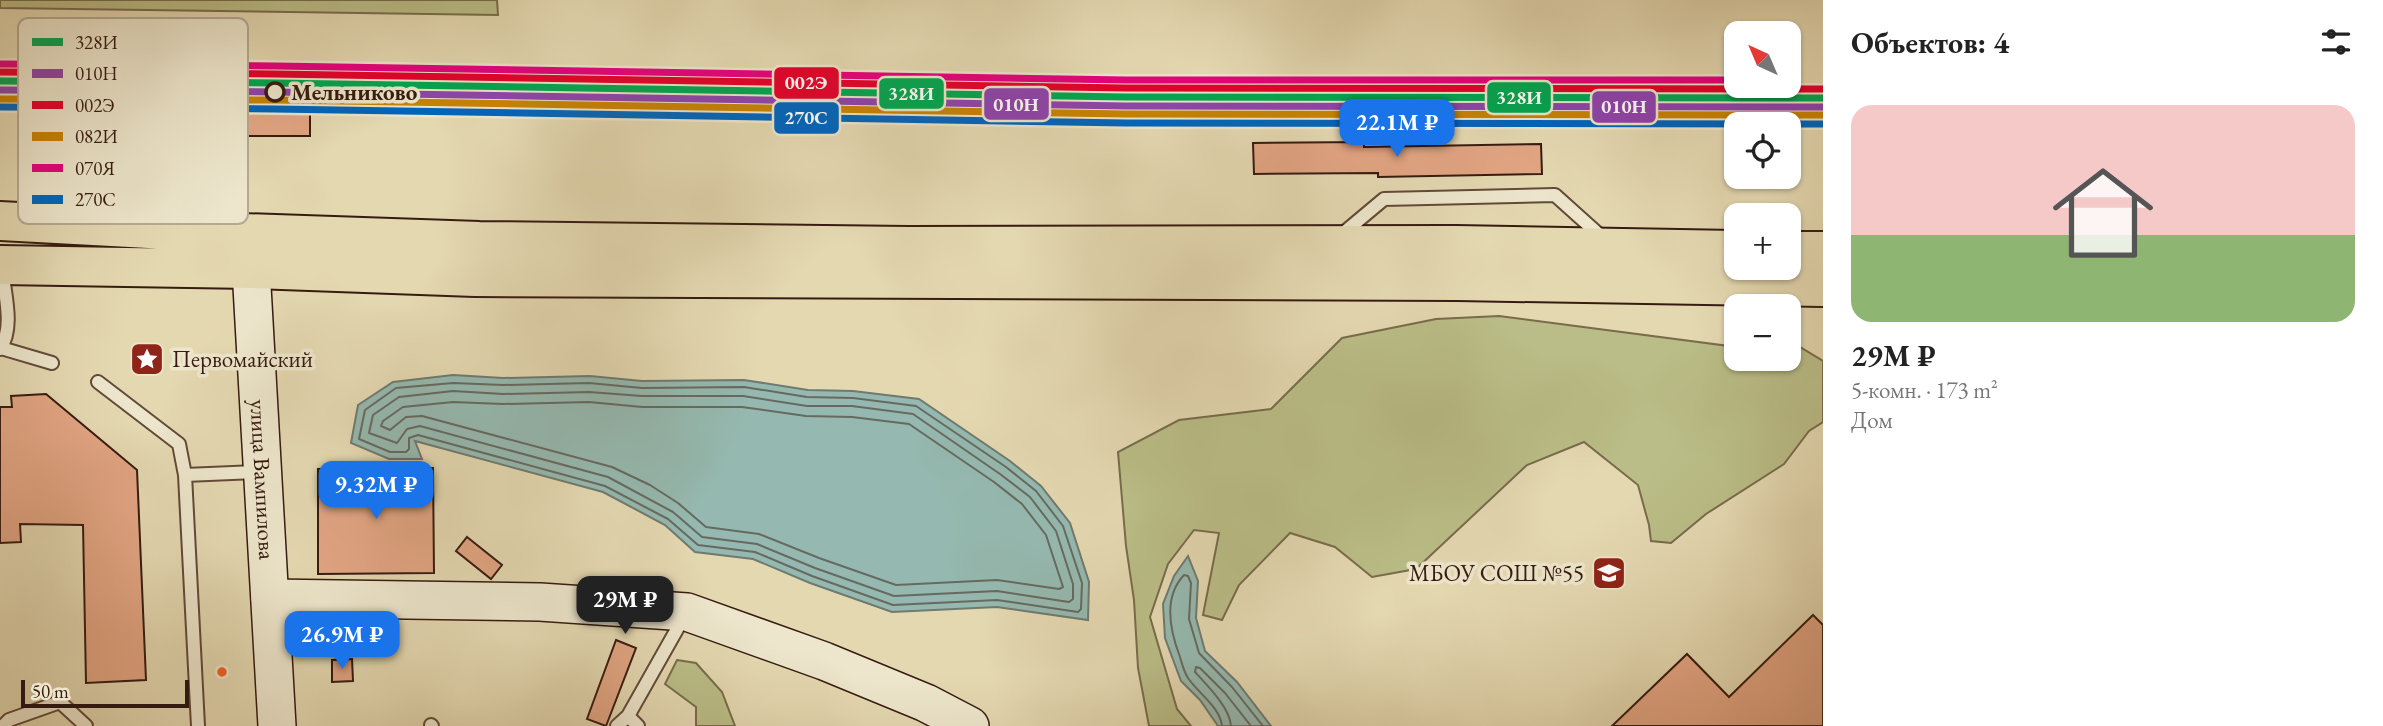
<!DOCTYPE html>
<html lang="ru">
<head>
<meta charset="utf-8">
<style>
	body { margin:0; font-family:"EB Garamond",serif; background:#f2f2f2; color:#222; height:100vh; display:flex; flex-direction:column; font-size:26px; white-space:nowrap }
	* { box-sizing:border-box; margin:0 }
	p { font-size:23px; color:#767676 }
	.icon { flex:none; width:38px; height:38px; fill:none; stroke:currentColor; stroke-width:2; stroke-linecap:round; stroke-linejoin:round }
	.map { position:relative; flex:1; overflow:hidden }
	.sheet { display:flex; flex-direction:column; background:#fff; width:560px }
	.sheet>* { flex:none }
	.needle { width:46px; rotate:316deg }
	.fabs { position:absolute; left:1724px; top:21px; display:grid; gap:14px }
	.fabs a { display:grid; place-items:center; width:77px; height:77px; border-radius:14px; background:#fff; box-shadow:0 2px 5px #0004; font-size:35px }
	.scale { position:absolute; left:21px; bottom:18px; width:168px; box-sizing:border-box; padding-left:7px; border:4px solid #361b10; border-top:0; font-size:19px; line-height:24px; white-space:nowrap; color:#361b10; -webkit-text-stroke:5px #ede6cc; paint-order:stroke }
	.price { position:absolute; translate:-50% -60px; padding:0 16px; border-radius:14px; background:#1a73e8; color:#fff; font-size:23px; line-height:46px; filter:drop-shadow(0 2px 4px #0008) }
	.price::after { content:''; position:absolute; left:50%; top:42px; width:21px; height:16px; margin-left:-10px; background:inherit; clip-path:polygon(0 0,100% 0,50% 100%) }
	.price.active { background:#222; color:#fff }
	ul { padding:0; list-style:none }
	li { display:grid; align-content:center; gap:14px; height:371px; padding:0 28px }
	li+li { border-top:2px solid #e0e0e0 }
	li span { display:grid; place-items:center; height:217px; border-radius:21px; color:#555 }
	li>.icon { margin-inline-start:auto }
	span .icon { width:126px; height:126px; fill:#fffc; stroke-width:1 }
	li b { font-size:30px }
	h2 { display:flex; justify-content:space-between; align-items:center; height:84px; padding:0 28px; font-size:30px }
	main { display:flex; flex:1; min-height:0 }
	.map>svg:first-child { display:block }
	.green { fill:#babd87; stroke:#786c4c; stroke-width:2 }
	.water { fill:#95b9b0; stroke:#6f7a70; stroke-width:2 }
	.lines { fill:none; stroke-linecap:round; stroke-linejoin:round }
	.shore { stroke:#666a60; stroke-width:2 }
	.building { fill:#e2a583; stroke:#361b10; stroke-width:2 }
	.lane-casing { stroke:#624a38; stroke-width:16 }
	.secondary-casing { stroke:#361b10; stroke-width:40 }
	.primary-casing { stroke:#361b10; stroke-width:42 }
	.lane { stroke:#ede6cc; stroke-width:12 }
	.secondary { stroke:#ede6cc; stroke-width:37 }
	.primary { stroke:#e4d8b1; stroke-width:38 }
	.rail-1-casing { stroke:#ede6cc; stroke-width:12 }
	.rail-2-casing { stroke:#ede6cc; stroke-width:12 }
	.rail-3-casing { stroke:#ede6cc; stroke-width:12 }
	.rail-4-casing { stroke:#ede6cc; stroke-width:12 }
	.rail-5-casing { stroke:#ede6cc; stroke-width:12 }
	.rail-6-casing { stroke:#ede6cc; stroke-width:12 }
	.rail-1 { stroke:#00a651; stroke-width:7 }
	.rail-2 { stroke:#8e44ad; stroke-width:7 }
	.rail-3 { stroke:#e4002b; stroke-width:7 }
	.rail-4 { stroke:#c78304; stroke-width:7 }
	.rail-5 { stroke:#e5007d; stroke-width:7 }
	.rail-6 { stroke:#0065bd; stroke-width:7 }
	.stop-dot { fill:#ede6cc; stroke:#361b10; stroke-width:3.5 }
	.bus-dot { fill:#f26522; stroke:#ede6cc; stroke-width:2.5 }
	.labels { text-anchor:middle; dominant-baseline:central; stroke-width:7; stroke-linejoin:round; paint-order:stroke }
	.stop-label { font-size:23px; font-weight:bold; fill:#361b10; stroke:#ede6cc; text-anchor:start }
	.poi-label { font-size:23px; fill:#361b10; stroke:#ede6cc; text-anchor:start }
	.street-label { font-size:23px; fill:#361b10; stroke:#ede6cc }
	.key { fill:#ede6cc; stroke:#b6a994; stroke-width:2 }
	.key-label { font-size:19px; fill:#361b10 }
	.line-badge { stroke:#ede6cc; stroke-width:2.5 }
	.badge-label { font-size:19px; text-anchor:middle; font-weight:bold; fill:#fff }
</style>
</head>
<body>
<main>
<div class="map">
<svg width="1823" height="726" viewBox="0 0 1823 726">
	<rect width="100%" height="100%" fill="#e4d8b1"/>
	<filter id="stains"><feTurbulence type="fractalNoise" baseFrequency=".00286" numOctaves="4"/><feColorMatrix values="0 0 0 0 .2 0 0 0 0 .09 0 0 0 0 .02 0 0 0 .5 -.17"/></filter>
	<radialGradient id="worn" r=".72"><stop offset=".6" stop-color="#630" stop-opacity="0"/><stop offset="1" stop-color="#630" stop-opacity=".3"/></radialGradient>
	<path class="green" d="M0,0h497l1,15 -498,-7z
		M1499,316l237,31v12h52l2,-18 33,20v61l-14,9 -25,33 -78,50 -35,29 -20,-2 -2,-16 -11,-40 -54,-43 -57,23 -111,104 -44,8 -37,-30 -45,-14 -51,52 -17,35 -19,-5 16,-82 -25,-3 -26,34 -18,53 27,92 14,17h-42l-11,-58 -4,-68 -8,-54 -8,-94 61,-32 92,-11 71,-71 94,-19z
		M677,660l19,3 26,29 13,34h-39v-19l-31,-23z"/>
	<path class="water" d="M453,375l50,3 87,-2 52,5 102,-1 64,10 45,1 66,8 91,62 31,25 29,37 19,59 -1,38 -91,-13 -105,5 -82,-29 -57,-24 -58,-7 -30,-27 -62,-33 -188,-51 7,18h-33l-38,-16 7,-38 35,-23z
		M1188,556l10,25 -2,37 9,33 32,31 34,44h-53l-18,-26 -19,-19 -16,-43 -2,-34 11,-28z"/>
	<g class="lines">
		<path class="shore" d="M453,383l50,2 86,-2 53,5 102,-1 63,10 46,1 63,8 90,61 30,24 27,35 19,57 -1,26 -3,3 -81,-12 -104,5 -81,-29 -57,-24 -57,-7 -30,-26 -63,-33 -187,-51 -9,3v11l-3,3h-16l-31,-13 6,-29 31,-22z
			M453,391l50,3 86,-2 53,4h101l64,10h45l61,8 87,60 30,23 26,34 17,53v15l-4,3 -72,-11 -103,5 -79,-28 -58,-24 -55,-7 -29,-25 -65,-35 -188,-51 -13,3 -10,14 -28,-10 4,-18 26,-18z
			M453,402l50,2 86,-2 53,5h100l64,9 46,1 57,7 85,58 28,22 24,31 17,52 -4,2 -62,-9 -101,5 -77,-27 -60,-24 -53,-7 -28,-24 -28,-18 -38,-18 -190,-51 -16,1 -16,13 -9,-4 2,-5 20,-14z
			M1222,726c-2,-19 -24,-33 -34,-48 -4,-6 -6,-14 -8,-21 -10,-26 -17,-60 4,-82l4,1 3,7 -2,36 10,34 33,34 31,39
			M1231,726c-1,-18 -24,-41 -36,-54l1,-5 4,1 25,25 26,33"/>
	</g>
	<path class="building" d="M310,112v24h-74l1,-23z
		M1364,142v5l177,-3 1,30 -164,3v-4l-124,1 -1,-31z
		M46,394l91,76 9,210 -60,3 -3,-158 -63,-1 1,18 -21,1v-136h12l-1,-11z
		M433,468l1,105 -116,1v-105z
		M467,537l35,28 -11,14 -35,-28z
		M1813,615l10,10v101h-211l75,-72 42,43z
		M616,640l20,8 -30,78 -19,-7z
		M352,659l1,22 -21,1v-22z"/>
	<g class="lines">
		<g class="lane-casing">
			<path id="lane" d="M1341,235l43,-36 171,-4 49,44
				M1,348l51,15
				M0,349c15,-22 4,-56 2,-81
				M98,382l81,62 6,31 13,251
				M185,475l73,-3
				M628,716l10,10
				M431,725l1,1
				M3,726l6,-6 51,-18 26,24
				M617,726l11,-10 57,-101"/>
		</g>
		<g class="secondary-casing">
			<g id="secondary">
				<path id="s1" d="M254,238l-3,31 26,457"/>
				<path d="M270,598l270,4 147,10 137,49 102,42 44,23"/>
			</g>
		</g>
		<g class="primary-casing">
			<path id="primary" d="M0,221l186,10 293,10 429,5 548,-1 280,5
				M1788,251h35
				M0,265l251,4 224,8 982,4 366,6"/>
		</g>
		<use href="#lane" class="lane"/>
		<use href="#secondary" class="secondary"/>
		<use href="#primary" class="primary"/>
		<g class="rail-1-casing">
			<path id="rail-1" d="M0,81l275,2 851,14 697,1"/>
		</g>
		<g class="rail-2-casing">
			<path id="rail-2" d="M0,90l275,2 851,14 697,1"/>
		</g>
		<g class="rail-3-casing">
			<path id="rail-3" d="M0,72l275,2 851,14 697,1"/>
		</g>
		<g class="rail-4-casing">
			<path id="rail-4" d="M0,99l275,1 851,14 697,1"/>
		</g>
		<g class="rail-5-casing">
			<path id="rail-5" d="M0,64l275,2 851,14h610"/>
		</g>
		<g class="rail-6-casing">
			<path id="rail-6" d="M0,107l275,2 851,14 697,1"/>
		</g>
		<use href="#rail-1" class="rail-1"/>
		<use href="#rail-2" class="rail-2"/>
		<use href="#rail-3" class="rail-3"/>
		<use href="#rail-4" class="rail-4"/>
		<use href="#rail-5" class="rail-5"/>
		<use href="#rail-6" class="rail-6"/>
	</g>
	<defs>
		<g id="sight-square" transform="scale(1.75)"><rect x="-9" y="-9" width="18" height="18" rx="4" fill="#8f2418" stroke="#ede6cc"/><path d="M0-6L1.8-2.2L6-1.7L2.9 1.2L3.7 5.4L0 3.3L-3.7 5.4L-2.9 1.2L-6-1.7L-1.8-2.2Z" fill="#fff"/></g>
		<g id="school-square" transform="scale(1.75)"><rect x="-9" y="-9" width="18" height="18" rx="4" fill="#8f2418" stroke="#ede6cc"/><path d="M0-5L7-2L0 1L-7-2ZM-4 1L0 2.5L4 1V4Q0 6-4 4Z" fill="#fff"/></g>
	</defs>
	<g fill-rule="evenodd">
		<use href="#sight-square" x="147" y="359"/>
		<use href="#school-square" x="1609" y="573"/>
	</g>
	<circle class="stop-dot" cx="275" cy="92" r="9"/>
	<circle class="bus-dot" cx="222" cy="672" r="6"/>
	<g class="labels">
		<g class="stop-label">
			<text x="291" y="92">Мельниково</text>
		</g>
		<g class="poi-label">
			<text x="172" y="359">Первомайский</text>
			<text x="1584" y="573" text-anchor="end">МБОУ СОШ №55</text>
		</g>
		<g class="street-label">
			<text stroke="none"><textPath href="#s1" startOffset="242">улица Вампилова</textPath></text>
		</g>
	</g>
	<rect x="18" y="18" width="230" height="206" rx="10" class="key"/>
	<rect x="32" y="38" width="31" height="8" fill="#00a651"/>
	<rect x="32" y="69" width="31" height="9" fill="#8e44ad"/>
	<rect x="32" y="101" width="31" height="8" fill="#e4002b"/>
	<rect x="32" y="132" width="31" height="9" fill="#c78304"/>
	<rect x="32" y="164" width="31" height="8" fill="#e5007d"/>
	<rect x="32" y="195" width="31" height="9" fill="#0065bd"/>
	<g class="key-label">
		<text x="75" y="49">328И</text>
		<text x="75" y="80">010Н</text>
		<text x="75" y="112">002Э</text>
		<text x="75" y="143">082И</text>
		<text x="75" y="175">070Я</text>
		<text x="75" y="206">270С</text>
	</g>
	<g class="line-badge">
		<rect x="773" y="66" width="67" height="34" rx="7" fill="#e4002b"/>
		<rect x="878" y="77" width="67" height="33" rx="7" fill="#00a651"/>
		<rect x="1486" y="81" width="66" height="33" rx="7" fill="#00a651"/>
		<rect x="983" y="87" width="67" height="34" rx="7" fill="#8e44ad"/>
		<rect x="1591" y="90" width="66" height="34" rx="7" fill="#8e44ad"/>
		<rect x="773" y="101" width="67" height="34" rx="7" fill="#0065bd"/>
	</g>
	<g class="badge-label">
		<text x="806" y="89">002Э</text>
		<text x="911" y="100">328И</text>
		<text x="1519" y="104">328И</text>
		<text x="1016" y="111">010Н</text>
		<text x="1624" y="113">010Н</text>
		<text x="806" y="124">270С</text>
	</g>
	<rect width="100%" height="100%" filter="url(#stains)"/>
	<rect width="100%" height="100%" fill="url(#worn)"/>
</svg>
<div class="fabs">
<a><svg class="needle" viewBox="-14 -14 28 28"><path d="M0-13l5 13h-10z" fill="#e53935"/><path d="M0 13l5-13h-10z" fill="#767676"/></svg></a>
<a><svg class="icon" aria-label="locate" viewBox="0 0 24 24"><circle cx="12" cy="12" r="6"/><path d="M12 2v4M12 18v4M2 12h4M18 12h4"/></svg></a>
<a>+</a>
<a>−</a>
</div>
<div class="scale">50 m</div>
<b class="price" style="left:1397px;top:159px">22.1M ₽</b>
<b class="price" style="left:376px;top:521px">9.32M ₽</b>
<b class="price active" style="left:625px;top:636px">29M ₽</b>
<b class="price" style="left:342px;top:671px">26.9M ₽</b>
</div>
<section class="sheet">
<h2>Объектов: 4<svg class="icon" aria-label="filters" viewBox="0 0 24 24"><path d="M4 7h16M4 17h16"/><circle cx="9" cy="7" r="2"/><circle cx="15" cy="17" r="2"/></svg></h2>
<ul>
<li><span style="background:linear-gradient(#f6c9c9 60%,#8fb573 0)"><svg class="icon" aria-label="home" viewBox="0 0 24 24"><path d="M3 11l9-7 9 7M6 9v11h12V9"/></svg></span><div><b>29M ₽</b><p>5-комн. · 173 m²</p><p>Дом</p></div></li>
</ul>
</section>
</main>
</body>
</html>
